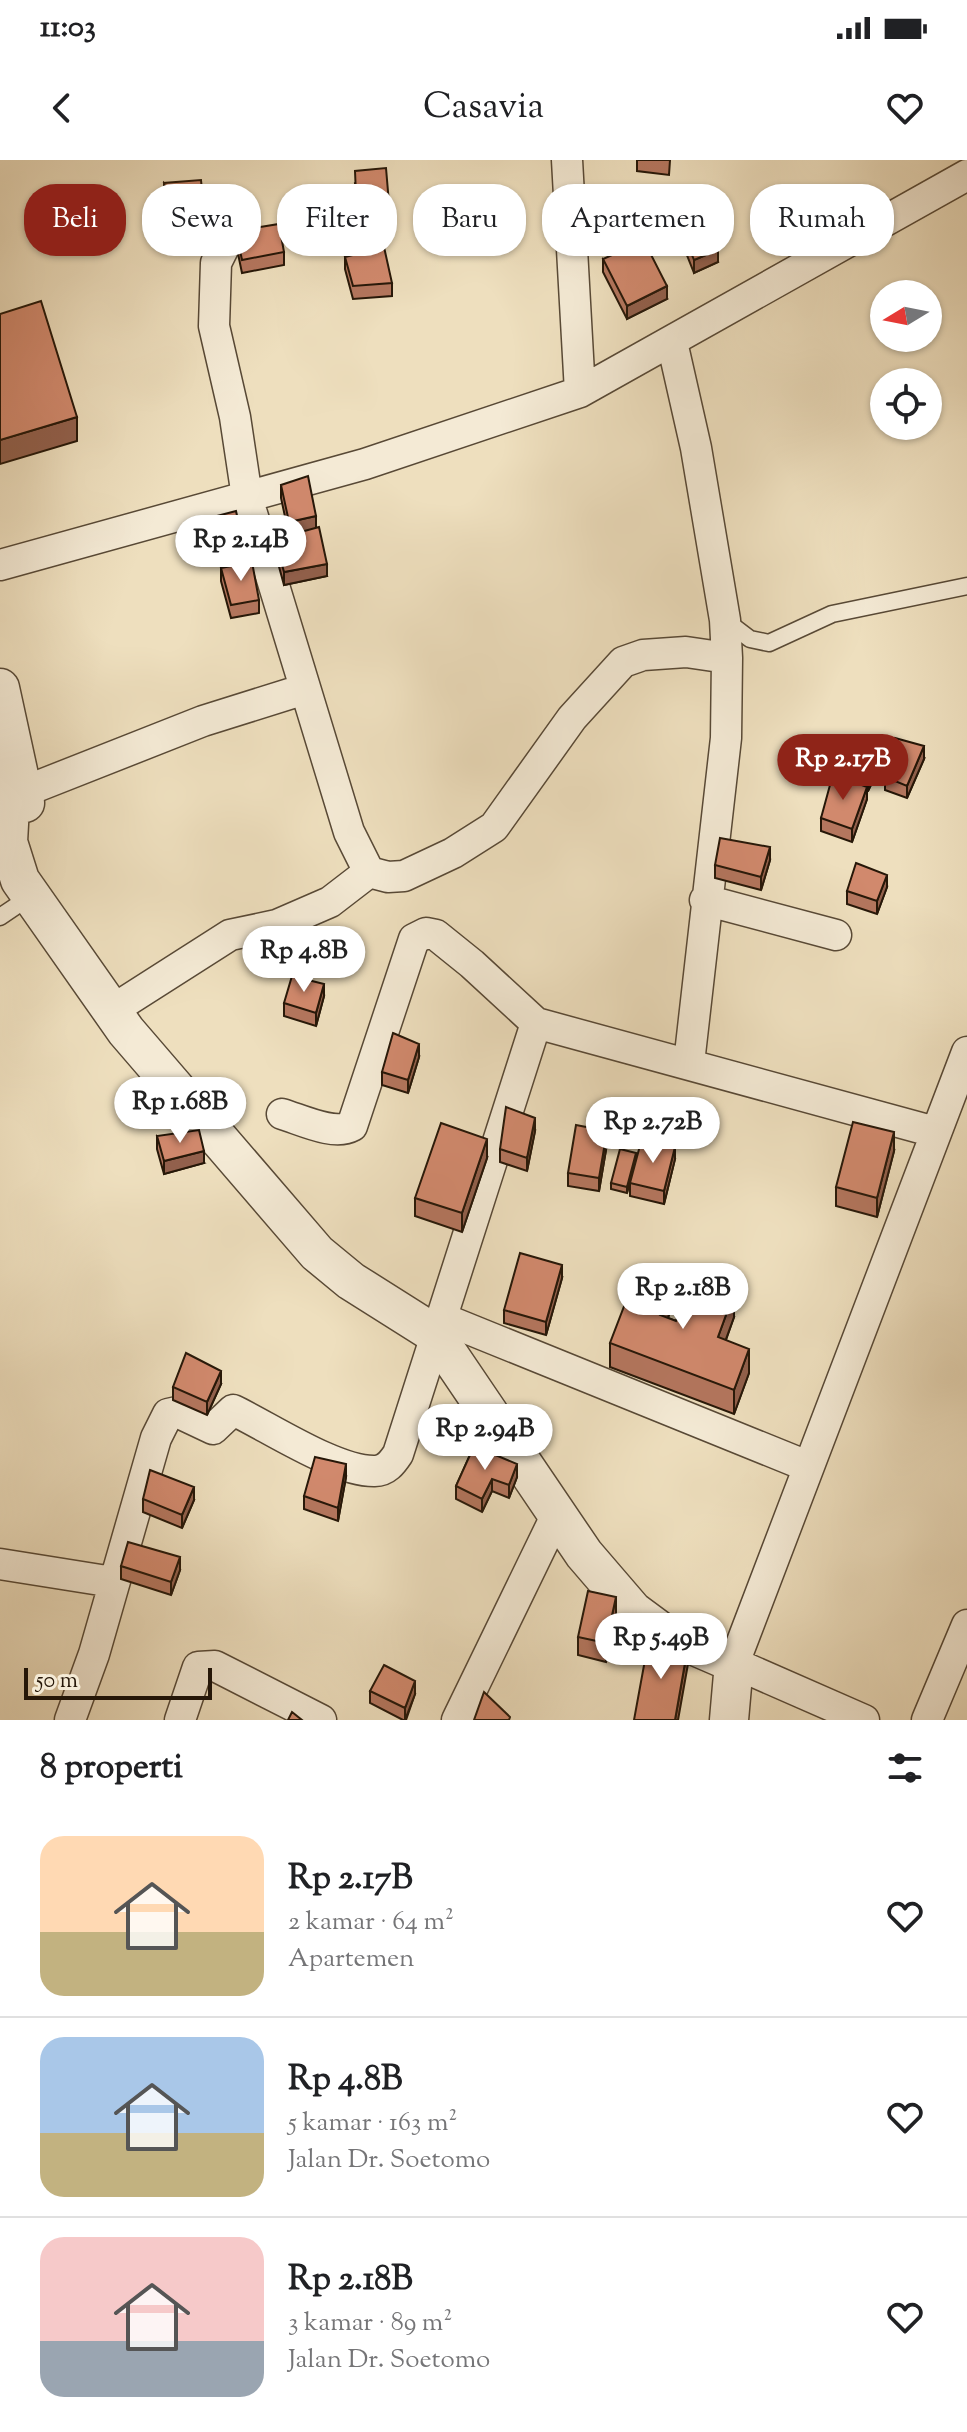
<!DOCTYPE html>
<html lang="id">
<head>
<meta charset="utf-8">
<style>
	body { margin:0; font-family:"Sorts Mill Goudy",serif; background:#f2f2f2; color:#202124; height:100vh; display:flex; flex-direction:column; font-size:30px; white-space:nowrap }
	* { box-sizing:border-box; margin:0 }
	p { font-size:26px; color:#757577 }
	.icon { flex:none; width:44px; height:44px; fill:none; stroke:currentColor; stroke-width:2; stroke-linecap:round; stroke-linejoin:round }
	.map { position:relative; height:1560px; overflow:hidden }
	.panel { display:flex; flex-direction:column; background:#fff; flex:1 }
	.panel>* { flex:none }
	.guide { position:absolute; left:24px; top:24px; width:920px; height:72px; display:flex; gap:16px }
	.needle { width:52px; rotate:260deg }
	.fabs { position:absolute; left:870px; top:120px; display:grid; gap:16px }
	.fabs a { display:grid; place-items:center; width:72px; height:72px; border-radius:50%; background:#fff; box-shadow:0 2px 6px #0004; font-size:40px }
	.scale { position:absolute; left:24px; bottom:20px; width:188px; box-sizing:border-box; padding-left:8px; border:4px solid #261708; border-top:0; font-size:22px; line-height:28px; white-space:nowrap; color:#261708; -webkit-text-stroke:6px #f4ead5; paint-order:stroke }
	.price { position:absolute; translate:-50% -68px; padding:0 18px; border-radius:28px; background:#fff; color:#222; font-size:26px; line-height:52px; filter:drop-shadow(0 2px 4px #0008) }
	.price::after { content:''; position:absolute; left:50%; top:48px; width:24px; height:18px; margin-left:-12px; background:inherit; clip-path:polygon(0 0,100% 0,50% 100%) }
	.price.on { background:#8f2418; color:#fff }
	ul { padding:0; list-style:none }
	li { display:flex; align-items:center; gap:24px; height:200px; padding:0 40px }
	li+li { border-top:2px solid #e0e0e0 }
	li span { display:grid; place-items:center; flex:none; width:224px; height:160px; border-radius:24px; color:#555 }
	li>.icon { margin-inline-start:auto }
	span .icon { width:96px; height:96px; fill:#fffc; stroke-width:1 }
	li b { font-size:34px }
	h2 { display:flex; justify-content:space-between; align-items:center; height:96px; padding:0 40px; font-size:34px }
	.pill { padding:0 28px; border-radius:32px; background:#fff; box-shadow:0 2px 6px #0004; font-size:28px; line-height:72px }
	.pill.on { background:#8f2418; color:#fff }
	.status { display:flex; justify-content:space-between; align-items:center; height:56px; padding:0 40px; background:#fff; direction:ltr }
	.status svg { height:22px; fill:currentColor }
	header { display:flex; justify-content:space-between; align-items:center; height:104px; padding:0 40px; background:#fff; font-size:36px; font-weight:600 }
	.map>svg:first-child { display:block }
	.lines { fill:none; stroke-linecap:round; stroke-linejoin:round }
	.service-casing { stroke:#584936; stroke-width:19 }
	.minor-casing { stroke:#584936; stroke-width:33 }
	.tertiary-casing { stroke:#584936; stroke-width:41 }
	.service { stroke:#f4ead5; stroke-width:16 }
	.minor { stroke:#f4ead5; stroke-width:30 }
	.tertiary { stroke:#f4ead5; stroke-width:38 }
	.wall { fill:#b4765e; stroke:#261708; stroke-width:2 }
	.shaded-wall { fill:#92604c; stroke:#261708; stroke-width:2 }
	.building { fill:#d1896d; stroke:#261708; stroke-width:2 }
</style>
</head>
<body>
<div class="status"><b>11:03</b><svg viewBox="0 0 49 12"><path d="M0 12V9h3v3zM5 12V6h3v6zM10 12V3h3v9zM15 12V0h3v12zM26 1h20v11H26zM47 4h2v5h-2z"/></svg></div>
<header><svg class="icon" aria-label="back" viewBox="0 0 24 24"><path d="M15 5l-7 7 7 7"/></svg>Casavia<svg class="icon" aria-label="heart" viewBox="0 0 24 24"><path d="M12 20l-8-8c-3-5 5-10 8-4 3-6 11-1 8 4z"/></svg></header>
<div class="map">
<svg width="967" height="1560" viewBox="0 0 967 1560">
	<rect width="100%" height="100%" fill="#eedfbe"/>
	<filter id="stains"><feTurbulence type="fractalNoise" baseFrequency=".0025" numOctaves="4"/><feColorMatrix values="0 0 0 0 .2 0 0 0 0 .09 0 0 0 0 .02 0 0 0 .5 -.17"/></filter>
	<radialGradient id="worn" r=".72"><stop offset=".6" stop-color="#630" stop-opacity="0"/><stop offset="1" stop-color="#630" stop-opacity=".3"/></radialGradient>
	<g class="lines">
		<g class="service-casing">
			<path id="service" d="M725,460l25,19 19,4 63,-29 135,-28
				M0,757l31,-21"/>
		</g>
		<g class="minor-casing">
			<path id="minor" d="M567,0l13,232
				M229,77l-13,26 -2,63 21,91 12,80 102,335 20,40 19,5 16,-1 49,-23 41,-26 78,-109 51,-56 20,-7 43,-3 41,6
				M672,182l24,106 29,172 2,38 -1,80 -37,325
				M0,405l365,-101 215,-72 387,-217
				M23,632l180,-71 102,-32
				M705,740l131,35
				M111,851l119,-76 47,-10 53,-23 39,-30
				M282,954c20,6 52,22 70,12l62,-187 12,-6 10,2 36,29 64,59 399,109
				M444,1159l363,147
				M0,1404l113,18
				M70,1560l24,-66 62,-216 12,-24 9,-2 36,17 20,-19c36,17 103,62 142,61 11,0 17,-8 23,-17l138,-431
				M180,1560l18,-53 17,-1 106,54
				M457,1560l100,-206
				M864,1560l-130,-57 233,-611
				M927,1560l40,-95"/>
		</g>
		<g class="tertiary-casing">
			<path id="tertiary" d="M0,528l25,115
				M18,620l-8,26 -2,36 12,38 106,151 191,222 34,28 84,53 149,220 49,57 27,20 74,32 -5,57"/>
		</g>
		<use href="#service" class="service"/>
		<use href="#minor" class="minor"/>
		<use href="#tertiary" class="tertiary"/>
	</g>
	<path class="wall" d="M637,0h33l-1,15 -32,-4z
		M164,23l41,37v13l-31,-1 -10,-37z
		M355,24l35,31v13l-33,4z
		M445,29l38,2 -1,38 -34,-1z
		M675,52l43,50 -24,11 -19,-48z
		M236,71l48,21v13l-42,8 -6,-29z
		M345,97l47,26v13l-39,3 -8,-30z
		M603,99l64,40 -40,20 -24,-47z
		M281,325l46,91 -43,9 -9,-33v-13l14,-4 -8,-37z
		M198,361l45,22v13l-36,5 -9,-27z
		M221,408l38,32v13l-28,5 -10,-37z
		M924,599l-17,39 -22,-8v-13z
		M882,602l-14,29h-1v8l-15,43 -31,-11v-13l22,-40v-12z
		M770,700l-9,30 -46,-12v-13z
		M887,727l-10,27 -30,-10v-13z
		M324,836l-8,30 -32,-10v-13z
		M419,897l-11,36 -26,-8v-13z
		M535,971l-8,40 -27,-9v-13z
		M157,976l47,27 -40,11 -7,-25z
		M607,984l-8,47 -31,-5v-13z
		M894,991l-17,66 -41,-11v-19z
		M487,998l-25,74 -47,-16v-18z
		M636,999h39l-11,45 -34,-8v-13l2,-10 -5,20 -16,-4v-6z
		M562,1118l-16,57 -42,-12v-13z
		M674,1141l-6,17 8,3 58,-4 -8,23 23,33 -15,41 -124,-47v-24l35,-41z
		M221,1224l-14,31 -34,-15v-13z
		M474,1286l43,31 -8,21 -17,-7 -10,21 -26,-13v-13z
		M346,1317l-8,44 -34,-12v-13z
		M143,1339l51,1 -12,28 -39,-16z
		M121,1406l59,4 -9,25 -50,-16z
		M616,1456l-10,46 -28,-7v-18z
		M370,1531l45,3 -9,26h-3l-33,-17z"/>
	<path class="shaded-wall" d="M718,90v12l-24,11v-13z
		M667,126v13l-40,20v-13z
		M77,257v24l-77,23v-24z
		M316,356v13l-27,6v-13z
		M327,404v12l-43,9v-13z
		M924,586v13l-17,39v-12z
		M882,590v12l-14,29v-13z
		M867,627v12l-15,43v-13z
		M770,687v13l-9,30v-13z
		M887,715v12l-10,27v-13z
		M324,824v12l-8,30v-13z
		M419,884v13l-11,36v-13z
		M535,958v13l-8,40v-13z
		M607,971v13l-8,47v-13z
		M894,972v19l-17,66v-19z
		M487,979v19l-25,74v-19z
		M675,987v12l-11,45v-13z
		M204,991v12l-40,11v-13z
		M636,993v7l-9,33v-6z
		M562,1105v13l-16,57v-13z
		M674,1117v24l-14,38v-24z
		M734,1133v24l-16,44v-24z
		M749,1189v24l-15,41v-24z
		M221,1211v13l-14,31v-13z
		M346,1304v13l-8,44v-13z
		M517,1304v13l-8,21v-13z
		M492,1319v12l-10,21v-13z
		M194,1327v13l-12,28v-13z
		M180,1397v13l-9,25v-13z
		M616,1437v19l-10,46v-19z
		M688,1486v18l-10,56h-3z
		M415,1521v13l-10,26v-12z"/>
	<path class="building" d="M386,8l4,47 -33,4 -2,-48z
		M201,20l4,40h-31l-10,-37z
		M445,29l38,2 -1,25h-34z
		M703,42l15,48 -24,10 -19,-48z
		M279,64l5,28 -42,8 -6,-29z
		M644,81l23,45 -40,20 -24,-47z
		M384,87l8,36 -39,3 -8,-29z
		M41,141l36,116 -77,23v-126z
		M308,316l8,40 -27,6 -8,-37z
		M236,351l7,32 -36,5 -9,-27z
		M319,367l8,37 -43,8 -9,-33z
		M252,402l7,38 -28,5 -10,-37z
		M851,578l31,12 -14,28 -25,-12z
		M895,578l29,8 -17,40 -22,-9z
		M833,614l34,13 -15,42 -31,-11z
		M720,678l50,9 -9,30 -46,-12z
		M856,703l31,12 -10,26 -30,-10z
		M292,816l32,8 -8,29 -32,-10z
		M393,873l26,11 -11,36 -26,-8z
		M506,947l29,11 -8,40 -27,-9z
		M853,962l41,10 -17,66 -41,-11z
		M441,963l46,16 -25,74 -47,-15z
		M576,965l31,6 -8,47 -31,-5z
		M199,970l5,21 -40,10 -7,-25z
		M642,978l33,9 -11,44 -34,-8z
		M620,989l16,4 -9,34 -16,-4z
		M520,1093l42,12 -16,57 -42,-12z
		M656,1110l18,7 -14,38 16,6 16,-44 42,16 -16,44 31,12 -15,41 -124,-47 18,-47 17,6z
		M186,1193l35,18 -14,31 -34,-15z
		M474,1286l43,18 -8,21 -17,-6 -10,20 -26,-13z
		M315,1297l31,7 -8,44 -34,-12z
		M150,1310l44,17 -12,28 -39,-16z
		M128,1382l52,15 -9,25 -50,-16z
		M588,1431l28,6 -10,46 -28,-6z
		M649,1478l39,8 -13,74h-41z
		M384,1505l31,16 -10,27 -35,-17z
		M484,1532l26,25 -1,3h-35z
		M292,1552l10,8h-14z"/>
	<rect width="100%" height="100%" filter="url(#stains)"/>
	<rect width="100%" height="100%" fill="url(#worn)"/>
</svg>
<div class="fabs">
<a><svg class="needle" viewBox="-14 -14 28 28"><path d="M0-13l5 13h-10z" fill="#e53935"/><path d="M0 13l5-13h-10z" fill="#757577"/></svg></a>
<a><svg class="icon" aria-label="locate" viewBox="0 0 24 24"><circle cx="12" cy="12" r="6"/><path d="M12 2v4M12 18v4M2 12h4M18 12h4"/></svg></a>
</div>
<div class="scale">50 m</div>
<b class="price" style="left:241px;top:423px">Rp 2.14B</b>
<b class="price on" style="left:843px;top:642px">Rp 2.17B</b>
<b class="price" style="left:304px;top:834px">Rp 4.8B</b>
<b class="price" style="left:180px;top:985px">Rp 1.68B</b>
<b class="price" style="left:653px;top:1005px">Rp 2.72B</b>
<b class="price" style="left:683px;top:1171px">Rp 2.18B</b>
<b class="price" style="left:485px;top:1312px">Rp 2.94B</b>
<b class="price" style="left:661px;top:1521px">Rp 5.49B</b>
<div class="guide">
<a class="pill on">Beli</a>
<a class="pill">Sewa</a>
<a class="pill">Filter</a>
<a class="pill">Baru</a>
<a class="pill">Apartemen</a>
<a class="pill">Rumah</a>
</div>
</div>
<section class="panel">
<h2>8 properti<svg class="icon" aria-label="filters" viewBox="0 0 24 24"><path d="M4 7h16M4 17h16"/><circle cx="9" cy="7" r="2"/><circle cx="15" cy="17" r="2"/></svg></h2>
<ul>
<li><span style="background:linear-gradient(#ffd9b3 60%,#c2b280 0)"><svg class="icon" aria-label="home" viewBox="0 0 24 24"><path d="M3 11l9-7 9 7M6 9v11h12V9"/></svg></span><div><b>Rp 2.17B</b><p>2 kamar · 64 m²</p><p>Apartemen</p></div><svg class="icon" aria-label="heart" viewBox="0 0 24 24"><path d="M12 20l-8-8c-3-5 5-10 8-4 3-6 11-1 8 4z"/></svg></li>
<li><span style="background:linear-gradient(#a9c7e8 60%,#c2b280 0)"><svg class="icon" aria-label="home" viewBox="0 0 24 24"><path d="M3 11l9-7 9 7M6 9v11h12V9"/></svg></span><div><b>Rp 4.8B</b><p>5 kamar · 163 m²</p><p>Jalan Dr. Soetomo</p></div><svg class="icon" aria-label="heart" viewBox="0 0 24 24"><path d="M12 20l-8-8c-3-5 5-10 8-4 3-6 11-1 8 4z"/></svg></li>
<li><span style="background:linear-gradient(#f6c9c9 65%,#9aa5b1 0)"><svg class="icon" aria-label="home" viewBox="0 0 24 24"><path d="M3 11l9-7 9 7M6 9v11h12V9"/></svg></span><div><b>Rp 2.18B</b><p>3 kamar · 89 m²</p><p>Jalan Dr. Soetomo</p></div><svg class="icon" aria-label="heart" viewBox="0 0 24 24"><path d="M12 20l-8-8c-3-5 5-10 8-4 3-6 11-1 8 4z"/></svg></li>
</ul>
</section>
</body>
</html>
